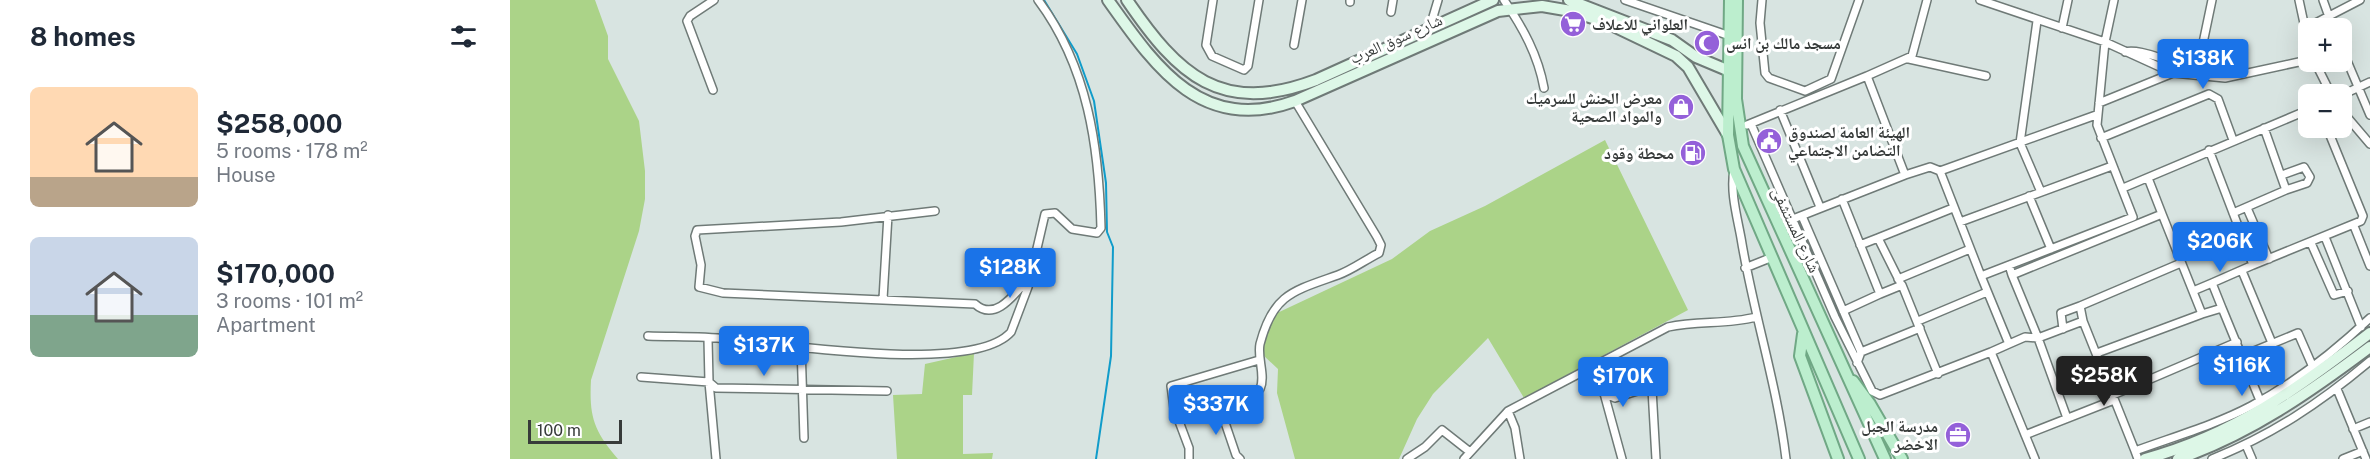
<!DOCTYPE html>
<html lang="en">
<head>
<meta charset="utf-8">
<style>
	body { margin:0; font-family:"Public Sans","Noto Naskh Arabic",sans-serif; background:#f6f6f7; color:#1f2937; height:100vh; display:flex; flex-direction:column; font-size:22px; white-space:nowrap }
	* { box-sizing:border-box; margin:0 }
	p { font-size:20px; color:#747a83 }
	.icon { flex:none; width:33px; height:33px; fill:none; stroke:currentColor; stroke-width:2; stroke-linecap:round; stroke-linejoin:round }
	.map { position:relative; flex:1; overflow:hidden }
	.details { display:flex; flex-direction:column; background:#fff; width:510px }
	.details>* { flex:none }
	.buttons { position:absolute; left:1788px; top:18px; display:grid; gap:12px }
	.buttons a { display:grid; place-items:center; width:54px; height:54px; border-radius:9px; background:#fff; box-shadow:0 6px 24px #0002; font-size:30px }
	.scale { position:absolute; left:18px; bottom:15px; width:94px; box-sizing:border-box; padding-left:6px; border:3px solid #373b3a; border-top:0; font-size:16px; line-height:21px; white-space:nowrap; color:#373b3a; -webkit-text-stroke:4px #fff; paint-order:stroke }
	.price { position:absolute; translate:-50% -51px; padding:0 14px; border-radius:6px; background:#1a73e8; color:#fff; font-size:20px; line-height:39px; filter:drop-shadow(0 2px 3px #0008) }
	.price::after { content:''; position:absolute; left:50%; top:36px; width:18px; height:14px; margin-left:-9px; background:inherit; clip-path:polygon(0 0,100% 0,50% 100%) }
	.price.on { background:#222; color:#fff }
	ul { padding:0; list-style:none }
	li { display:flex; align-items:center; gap:18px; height:150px; padding:0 30px }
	li span { display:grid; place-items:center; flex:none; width:168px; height:120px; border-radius:9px; color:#555 }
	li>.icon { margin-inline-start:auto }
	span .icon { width:72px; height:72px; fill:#fffc; stroke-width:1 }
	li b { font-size:26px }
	h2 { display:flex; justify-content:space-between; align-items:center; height:72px; padding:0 30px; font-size:26px }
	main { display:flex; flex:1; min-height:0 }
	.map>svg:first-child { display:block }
	.green { fill:#abd388 }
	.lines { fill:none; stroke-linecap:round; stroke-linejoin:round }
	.stream { stroke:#109cca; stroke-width:2 }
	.minor-casing { stroke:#6f7a77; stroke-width:10 }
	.secondary-casing { stroke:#6f7a77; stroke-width:14 }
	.primary-casing { stroke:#70a885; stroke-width:14 }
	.minor { stroke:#fff; stroke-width:7 }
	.secondary { stroke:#ddf7e7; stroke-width:10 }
	.primary { stroke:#bceece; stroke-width:10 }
	.labels { text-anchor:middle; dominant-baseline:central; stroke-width:6; stroke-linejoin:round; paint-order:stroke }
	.poi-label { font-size:16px; font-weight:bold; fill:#373b3a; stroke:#fff; text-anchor:start }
	.street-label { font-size:16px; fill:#373b3a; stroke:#fff }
</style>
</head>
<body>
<main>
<section class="details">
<h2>8 homes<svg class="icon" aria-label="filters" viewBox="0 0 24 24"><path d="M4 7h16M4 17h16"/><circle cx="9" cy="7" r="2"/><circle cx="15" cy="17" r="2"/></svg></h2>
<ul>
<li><span style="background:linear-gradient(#ffd9b3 75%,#b9a48a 0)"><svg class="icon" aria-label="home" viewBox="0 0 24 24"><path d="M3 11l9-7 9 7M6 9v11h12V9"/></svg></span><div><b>$258,000</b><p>5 rooms · 178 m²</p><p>House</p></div></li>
<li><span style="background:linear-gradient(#c9d6e8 65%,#7fa58c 0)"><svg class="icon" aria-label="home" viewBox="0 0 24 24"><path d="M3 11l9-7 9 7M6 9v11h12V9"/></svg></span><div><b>$170,000</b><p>3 rooms · 101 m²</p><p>Apartment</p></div></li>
</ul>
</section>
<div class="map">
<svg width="1860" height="459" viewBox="0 0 1860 459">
	<rect width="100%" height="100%" fill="#d8e4e1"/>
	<path class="green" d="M0,0h85l13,36v23l31,62 6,50v28l-6,32 -48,149c-2,37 3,51 27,79h-108z
		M1095,140l83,170 -164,88 -36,-60 -55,56 -16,25 -18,40h-104l-18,-66 1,-24 -15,-14 -1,-9 13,-32 117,-55 38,-28 55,-25z
		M464,353l-2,42h-9v59l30,-1 -1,6h-95l-4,-64 29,-1 3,-30z"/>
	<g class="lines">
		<path class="stream" d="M534,0l33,54 17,47 12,82 1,49 6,15 -2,109 -15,103"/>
		<g class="minor-casing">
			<path id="minor" d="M703,0l-7,45 6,11 32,14 4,-4 11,-66
				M994,0c19,28 34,55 40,88
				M1115,0l102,35
				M1252,0l-2,23 5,50 4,5 36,13 26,-12 28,-79
				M1470,0l125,42 68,31 52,5 83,-18
				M1789,0l9,42
				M1813,0l10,28
				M840,2v-2
				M881,12l2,-12
				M1527,21l-17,122 21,49
				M920,27l8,-27
				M1552,28l6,-28
				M1794,29l56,-29
				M784,45l8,-45
				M1832,49l28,66
				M1615,52c15,-5 51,14 73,15l14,-67
				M1399,59l77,17
				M1805,62l16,32
				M203,90l-26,-69 3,-5 24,-16
				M1832,95l28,-13
				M1589,103l74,-30
				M1270,110l40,97
				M1832,111l28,33
				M1241,124l84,193 37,74 8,4 111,-43
				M1237,125l120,-49
				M1591,138l108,-44 9,5 15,41
				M1699,150l44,115 -41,18
				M1224,170c-4,22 3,46 7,68 12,74 36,146 45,221
				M1430,171l41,105
				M1395,175l25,-8 10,4 156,-56
				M1772,175l22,-8 6,10 -3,6 -21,7
				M1613,188l185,-78
				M1519,196l22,53
				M1332,199l38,95 22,-9 36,89
				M1737,208l22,51
				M425,211l-94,11 -144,8 -2,6 6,29 -2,22 24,6 252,11c21,19 41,-12 55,-27
				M1723,213l53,-23 -22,-62
				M1652,214l40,100 20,-6 39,95
				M1292,216l59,136 -4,11
				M1283,219l112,-44 -38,-99 45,-20 15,-56
				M1450,222l152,-56
				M1844,226l16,40
				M1815,237l36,90
				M1368,238l75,-30
				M1801,243l23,52 14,-4
				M1350,245l18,-7 22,44
				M1499,265l3,10 150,-61 -14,-36
				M1743,265l108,-44 2,-5 -36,-88
				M1235,268l25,-10
				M1732,271l30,72
				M1388,279l72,-30
				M1683,291l19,-8 10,25
				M373,299l5,-84
				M1333,311l37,-17
				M1408,321l69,-29
				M1553,329l-2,-16 19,-7
				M138,336c26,1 53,0 79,3 56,5 246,36 284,-7l17,-45 17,-73 10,-1 17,16 25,4 4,-5c-2,-81 -13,-161 -63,-228
				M198,339l1,43 7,77
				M1499,344l16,-7 13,1 -26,-63
				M291,346l3,92
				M1351,352l59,-24
				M1587,353l105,-39
				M1732,356l56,-23 14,32
				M1086,364l26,95
				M131,377l68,5 7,6 171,3
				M1827,389l29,70
				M1092,392l13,6 32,-10 5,1 4,70
				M1603,395l124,-53
				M707,399l19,56 4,4
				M664,408l86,-19c6,-13 -3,-31 0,-45 13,-50 33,-53 78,-69 14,-5 27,-15 41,-22l2,-8 -4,-8 -82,-136
				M998,411l7,17 5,31
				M1557,418l-29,-80 45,-17
				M1843,429l17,-7
				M1515,435l89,-35
				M1736,445l6,14
				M1625,451l-52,-130 -3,-15 101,-43
				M679,459v-11l-15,-40 -3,-22 88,-26
				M897,459l18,-12 17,-17 28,22
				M954,459l44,-48 160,-84c30,-7 58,-2 88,-10
				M1525,459l-44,-107 18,-8 -28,-68 152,-59 -36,-92 8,-83 9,-42
				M1628,459l-3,-8c38,-14 80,-26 116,-45 42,-22 84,-55 119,-88
				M1702,459c60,-24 108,-56 158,-98
				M1833,459l20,-8"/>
		</g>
		<g class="secondary-casing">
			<path id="secondary" d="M598,0c47,66 93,135 187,101l203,-90 44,-5 29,5 34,11 71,34 12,11 40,68
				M617,0c51,75 94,116 189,80l177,-80
				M1059,0l103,40 24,17 31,13 5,8
				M1635,459c89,-24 154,-71 225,-126
				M1668,459c72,-25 132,-67 192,-112"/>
		</g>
		<g class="primary-casing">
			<path id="primary" d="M1220,0l-2,135 6,34 125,290
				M1227,0l-1,99 7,47 142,313
				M1293,334l-3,22 38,103
				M1343,381l17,23 32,55"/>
		</g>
		<use href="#minor" class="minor"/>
		<use href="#secondary" class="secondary"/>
		<use href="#primary" class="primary"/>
	</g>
	<defs>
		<g id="supermarket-disc" transform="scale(1.35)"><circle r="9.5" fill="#9460d9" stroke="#fff"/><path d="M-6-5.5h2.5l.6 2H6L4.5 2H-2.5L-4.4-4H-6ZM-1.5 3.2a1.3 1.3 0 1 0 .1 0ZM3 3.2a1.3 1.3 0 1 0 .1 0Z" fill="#fff"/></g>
		<g id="mosque-disc" transform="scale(1.35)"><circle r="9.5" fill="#9460d9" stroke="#fff"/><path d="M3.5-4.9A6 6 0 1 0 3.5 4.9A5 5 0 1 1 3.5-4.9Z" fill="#fff"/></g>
		<g id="shop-disc" transform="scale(1.35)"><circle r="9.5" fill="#9460d9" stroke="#fff"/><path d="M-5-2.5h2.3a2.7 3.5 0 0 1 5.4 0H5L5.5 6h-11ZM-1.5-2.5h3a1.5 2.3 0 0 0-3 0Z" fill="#fff"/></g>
		<g id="civic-disc" transform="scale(1.35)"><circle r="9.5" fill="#9460d9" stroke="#fff"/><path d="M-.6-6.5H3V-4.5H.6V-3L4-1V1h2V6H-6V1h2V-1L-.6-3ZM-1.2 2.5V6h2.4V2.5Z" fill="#fff"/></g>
		<g id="fuel-disc" transform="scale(1.35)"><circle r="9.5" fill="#9460d9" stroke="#fff"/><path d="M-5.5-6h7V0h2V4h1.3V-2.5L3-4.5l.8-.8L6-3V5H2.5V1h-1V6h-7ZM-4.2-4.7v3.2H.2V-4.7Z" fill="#fff"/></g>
		<g id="office-disc" transform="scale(1.35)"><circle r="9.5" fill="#9460d9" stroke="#fff"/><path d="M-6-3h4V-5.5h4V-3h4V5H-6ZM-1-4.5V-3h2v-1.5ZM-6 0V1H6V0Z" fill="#fff"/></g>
	</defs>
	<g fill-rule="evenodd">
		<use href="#supermarket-disc" x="1063" y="24"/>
		<use href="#mosque-disc" x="1197" y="43"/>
		<use href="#shop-disc" x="1171" y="107"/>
		<use href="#civic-disc" x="1259" y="141"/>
		<use href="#fuel-disc" x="1183" y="153"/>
		<use href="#office-disc" x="1448" y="435"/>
	</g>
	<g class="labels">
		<g class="poi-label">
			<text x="1082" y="24">العلواني للاعلاف</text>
			<text x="1216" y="43">مسجد مالك بن انس</text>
			<text x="1152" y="98" text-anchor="end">معرض الحنش للسرميك<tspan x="1152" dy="18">والمواد الصحية</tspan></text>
			<text x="1278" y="132">الهيئة العامة لصندوق<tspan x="1278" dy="18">التضامن الاجتماعي</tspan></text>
			<text x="1164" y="153" text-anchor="end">محطة وقود</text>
			<text x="1428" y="426" text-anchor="end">مدرسة الجبل<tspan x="1428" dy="18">الاخضر</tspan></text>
		</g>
		<g class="street-label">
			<text transform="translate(886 39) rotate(-24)">شارع سوق العرب</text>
			<text transform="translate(1286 230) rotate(65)">شارع المستشفى</text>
		</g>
	</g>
</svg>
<div class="buttons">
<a>+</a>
<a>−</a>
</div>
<div class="scale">100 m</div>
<b class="price" style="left:1693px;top:90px">$138K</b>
<b class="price" style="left:1710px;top:273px">$206K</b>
<b class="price" style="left:500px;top:299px">$128K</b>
<b class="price" style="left:254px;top:377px">$137K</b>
<b class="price" style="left:1732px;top:397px">$116K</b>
<b class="price on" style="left:1594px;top:407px">$258K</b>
<b class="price" style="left:1113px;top:408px">$170K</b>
<b class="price" style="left:706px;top:436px">$337K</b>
</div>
</main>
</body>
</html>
